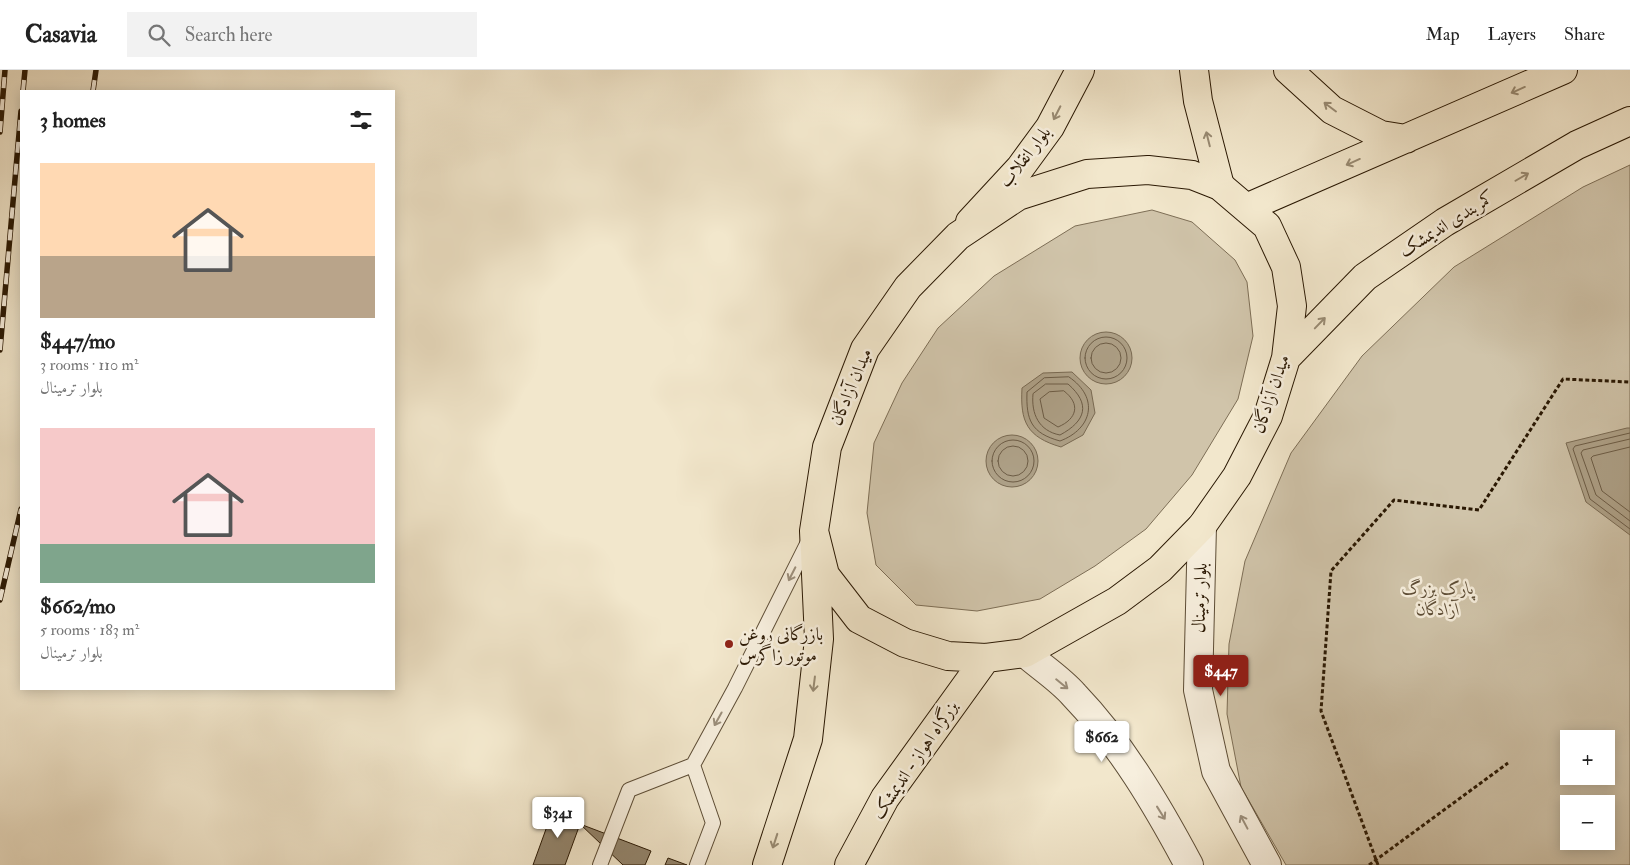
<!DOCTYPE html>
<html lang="en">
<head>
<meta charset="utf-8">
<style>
	body { margin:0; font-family:"IM FELL Double Pica",Amiri,serif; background:#f2f2f2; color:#222; height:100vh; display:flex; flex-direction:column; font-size:19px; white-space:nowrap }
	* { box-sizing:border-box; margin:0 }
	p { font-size:16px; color:#767676 }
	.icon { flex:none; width:28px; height:28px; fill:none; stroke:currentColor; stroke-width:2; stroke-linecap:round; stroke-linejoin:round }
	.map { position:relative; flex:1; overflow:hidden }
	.side { position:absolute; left:20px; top:20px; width:375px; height:600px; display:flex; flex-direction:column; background:#fff; border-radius:0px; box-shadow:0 2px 12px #0003 }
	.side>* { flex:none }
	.buttons { position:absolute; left:1560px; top:660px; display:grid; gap:10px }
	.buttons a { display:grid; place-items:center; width:55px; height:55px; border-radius:0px; background:#fff; box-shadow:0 2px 12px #0003; font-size:25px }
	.price { position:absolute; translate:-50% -42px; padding:0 11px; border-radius:5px; background:#fff; color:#222; font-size:16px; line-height:32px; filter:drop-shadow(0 1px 2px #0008) }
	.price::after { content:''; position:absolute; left:50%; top:30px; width:15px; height:11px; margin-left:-8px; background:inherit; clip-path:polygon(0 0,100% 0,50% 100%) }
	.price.active { background:#8f2418; color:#fff }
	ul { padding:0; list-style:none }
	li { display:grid; align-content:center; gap:10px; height:265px; padding:0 20px }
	li span { display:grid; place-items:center; height:155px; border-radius:0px; color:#555 }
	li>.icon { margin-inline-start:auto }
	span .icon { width:90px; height:90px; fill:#fffc; stroke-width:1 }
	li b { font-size:21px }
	h2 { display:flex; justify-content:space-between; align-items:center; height:60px; padding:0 20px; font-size:21px }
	header { display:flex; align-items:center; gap:30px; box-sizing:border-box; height:70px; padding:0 25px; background:#fff; border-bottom:1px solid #e0e0e0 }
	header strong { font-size:24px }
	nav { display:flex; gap:28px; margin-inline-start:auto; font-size:18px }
	.search { width:350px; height:45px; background:#f2f2f2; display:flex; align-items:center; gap:12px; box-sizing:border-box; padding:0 18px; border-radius:0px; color:#767676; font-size:19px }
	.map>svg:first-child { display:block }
	.green { fill:#d0c4aa; stroke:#7d6e56; fill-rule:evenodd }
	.water { fill:#aea188; stroke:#796a53 }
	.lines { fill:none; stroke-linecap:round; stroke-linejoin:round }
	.shore { stroke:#6c5c46; stroke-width:1 }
	.building { fill:#92846c; stroke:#2a1803 }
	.service-casing { stroke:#5c4c35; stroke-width:16 }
	.minor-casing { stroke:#5c4c35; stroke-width:30 }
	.primary-casing { stroke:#2a1803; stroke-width:30 }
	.trunk-casing { stroke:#2a1803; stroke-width:30 }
	.path { stroke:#2a1803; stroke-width:3; stroke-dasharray:4 2.5; stroke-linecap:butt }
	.service { stroke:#f7efde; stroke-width:14 }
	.minor { stroke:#f7efde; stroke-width:28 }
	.primary { stroke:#f2e7cc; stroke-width:28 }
	.trunk { stroke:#f2e7cc; stroke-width:28 }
	.rail-casing { stroke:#2a1803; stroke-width:5.5 }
	.rail { stroke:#f7efde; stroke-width:4; stroke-dasharray:11; stroke-linecap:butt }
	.oneway { stroke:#988a72 }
	.oneway2 { stroke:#9b8e7b }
	.poi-dot { fill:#8f2418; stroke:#f7efde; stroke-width:2 }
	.labels { text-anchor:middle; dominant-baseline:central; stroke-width:5; stroke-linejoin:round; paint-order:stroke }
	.street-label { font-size:18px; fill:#2a1803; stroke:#f7efde }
	.park-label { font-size:18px; font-style:italic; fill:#5c4c35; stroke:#f7efde }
	.poi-label { font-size:18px; fill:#2a1803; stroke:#f7efde; text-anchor:start }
</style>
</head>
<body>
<header>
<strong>Casavia</strong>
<div class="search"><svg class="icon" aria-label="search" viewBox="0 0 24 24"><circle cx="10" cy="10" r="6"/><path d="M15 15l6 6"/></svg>Search here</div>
<nav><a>Map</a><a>Layers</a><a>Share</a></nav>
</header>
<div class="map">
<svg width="1630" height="795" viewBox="0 0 1630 795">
	<rect width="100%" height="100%" fill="#f2e7cc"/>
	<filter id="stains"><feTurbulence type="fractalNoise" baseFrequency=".004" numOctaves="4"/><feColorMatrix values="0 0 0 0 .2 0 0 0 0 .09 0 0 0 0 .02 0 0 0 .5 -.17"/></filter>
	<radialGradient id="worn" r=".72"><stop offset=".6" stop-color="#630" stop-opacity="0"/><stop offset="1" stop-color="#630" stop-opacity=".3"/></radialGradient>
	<path class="green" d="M1630,95v700h-344l-45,-78 -14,-73 2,-70 16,-83 46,-108 71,-97 92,-89 129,-80zM1569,669h37v37h-37zM1569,734h37v37h-37z
		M1152,140l40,12 43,38 12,22 6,54 -15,63 -46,76 -46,54 -51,37 -55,33 -63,12 -61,-6 -40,-40 -9,-52 7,-70 28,-60 36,-55 56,-52 81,-50z"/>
	<path class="water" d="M1080 288a26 26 0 1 1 52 0a26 26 0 1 1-52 0Z
		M1072,302l19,18 4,23 -12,22 -22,12c-34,-10 -41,-25 -39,-59l21,-15z
		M1627,358h3v107l-44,-33 -20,-59z
		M986 391a26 26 0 1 1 52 0a26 26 0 1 1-52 0Z"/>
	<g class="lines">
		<path class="shore" d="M1085 288a21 21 0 1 1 42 0a21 21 0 1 1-42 0Z
			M1091 288a15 15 0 1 1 30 0a15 15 0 1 1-30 0Z
			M1069,307c31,21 23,52 -9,64 -29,-8 -34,-21 -33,-49l17,-14z
			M1046,314h22c23,20 18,37 -8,51 -21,-4 -29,-21 -27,-41z
			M1064,321c17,13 13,28 -6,36l-14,-9 -4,-19 9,-7z
			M1630,363l-55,13 -2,3 17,50 40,30
			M1630,369l-47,11 -2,3 15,42 34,26
			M992 391a21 21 0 1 1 42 0a21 21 0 1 1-42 0Z
			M998 391a15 15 0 1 1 30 0a15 15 0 1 1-30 0Z
			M1630,377l-37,9 -2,2 11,33 28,21"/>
	</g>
	<path class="building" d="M554,737l29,11 -3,6 -15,41h-32z
		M580,754l71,27 -6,14h-22z
		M668,788l19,7h-22z"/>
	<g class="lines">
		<g class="service-casing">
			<path id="service" d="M693,695l42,-77 74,-148
				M600,795l29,-75 64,-25 20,58 -16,42"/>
		</g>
		<g class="minor-casing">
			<path id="minor" d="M1202,456l-4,164 18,81 51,94
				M1025,583c16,14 35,26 49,42 47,49 83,110 115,170"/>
		</g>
		<g class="primary-casing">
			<path id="primary" d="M1194,0l4,31 22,85
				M970,152l50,-54 30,-41 30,-57"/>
		</g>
		<g class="trunk-casing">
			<path id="trunk" d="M1288,0l44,40 49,25 25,4
				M1246,138l317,-138
				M1286,288l79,-81 80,-55 132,-77 53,-24
				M767,795l41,-126 11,-100 -5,-108 13,-84 38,-98 43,-62 50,-51 60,-40 69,-22 61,-4 44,5 28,11 47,40 19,41 6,39 -6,52 -18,58 -31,60 -35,50 -42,43 -43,32 -92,52 -39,5 -38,-2 -43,-13 -46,-24 -34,-44 -11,-44
				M849,795l36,-67 101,-140"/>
		</g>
		<path class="path" d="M1369,795l139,-102
			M1378,795l-57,-154 10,-140 63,-71 85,10 84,-131 67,3"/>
		<use href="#service" class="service"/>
		<use href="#minor" class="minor"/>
		<use href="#primary" class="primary"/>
		<use href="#trunk" class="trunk"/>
		<g class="rail-casing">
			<path id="rail" d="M23,21l2,-21
				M93,21l3,-21
				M0,62l5,-62
				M0,280l21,-239
				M0,530l21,-91"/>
		</g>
		<use href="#rail" class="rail"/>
	</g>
	<defs><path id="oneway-shaft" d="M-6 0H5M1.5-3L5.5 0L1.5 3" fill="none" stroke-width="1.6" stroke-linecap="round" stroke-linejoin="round" transform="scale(1.25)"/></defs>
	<g class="oneway">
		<use href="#oneway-shaft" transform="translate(1518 20) rotate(156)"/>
		<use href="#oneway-shaft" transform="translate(1330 37) rotate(-143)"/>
		<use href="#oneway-shaft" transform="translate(1057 43) rotate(117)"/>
		<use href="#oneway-shaft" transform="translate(1208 69) rotate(-104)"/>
		<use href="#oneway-shaft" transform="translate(1353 92) rotate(156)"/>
		<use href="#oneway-shaft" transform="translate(1522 107) rotate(-30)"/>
		<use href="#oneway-shaft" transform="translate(1320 253) rotate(-46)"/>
		<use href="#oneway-shaft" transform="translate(814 614) rotate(97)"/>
		<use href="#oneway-shaft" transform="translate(775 771) rotate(108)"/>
	</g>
	<g class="oneway2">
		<use href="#oneway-shaft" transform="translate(792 504) rotate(117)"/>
		<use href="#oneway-shaft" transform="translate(1062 614) rotate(39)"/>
		<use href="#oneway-shaft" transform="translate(718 649) rotate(119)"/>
		<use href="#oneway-shaft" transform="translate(1161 743) rotate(58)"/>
		<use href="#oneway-shaft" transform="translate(1244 752) rotate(-118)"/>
	</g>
	<circle class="poi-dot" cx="729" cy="574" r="5"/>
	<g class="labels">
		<g class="street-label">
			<text transform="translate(1025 87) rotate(-52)">بلوار انقلاب</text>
			<text transform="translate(1447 154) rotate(-32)">کمربندی اندیمشک</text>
			<text transform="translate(851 317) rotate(-67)">میدان آزادگان</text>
			<text transform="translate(1271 324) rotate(-71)">میدان آزادگان</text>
			<text transform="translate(1200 528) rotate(-88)">بلوار ترمینال</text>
			<text transform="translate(915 690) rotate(-56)">بزرگراه اهواز - اندیمشک</text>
		</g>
		<g class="park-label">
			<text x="1438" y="518">پارک بزرگ<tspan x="1438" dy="21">آزادگان</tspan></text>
		</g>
		<g class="poi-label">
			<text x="739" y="564">بازرگانی روغن<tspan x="739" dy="21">موتور زاگرس</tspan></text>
		</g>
	</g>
	<rect width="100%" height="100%" filter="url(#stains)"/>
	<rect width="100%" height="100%" fill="url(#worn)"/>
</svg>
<div class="buttons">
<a>+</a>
<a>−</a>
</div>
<b class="price active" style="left:1221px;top:627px">$447</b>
<b class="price" style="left:1102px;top:693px">$662</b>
<b class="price" style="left:558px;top:769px">$341</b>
<section class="side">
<h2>3 homes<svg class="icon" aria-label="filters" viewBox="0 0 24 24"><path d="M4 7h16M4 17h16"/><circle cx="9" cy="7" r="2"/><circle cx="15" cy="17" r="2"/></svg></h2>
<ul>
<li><span style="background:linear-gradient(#ffd9b3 60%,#b9a48a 0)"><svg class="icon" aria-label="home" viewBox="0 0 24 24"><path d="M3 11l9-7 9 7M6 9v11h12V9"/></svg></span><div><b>$447/mo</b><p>3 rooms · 110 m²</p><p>بلوار ترمینال</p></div></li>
<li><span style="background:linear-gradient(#f6c9c9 75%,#7fa58c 0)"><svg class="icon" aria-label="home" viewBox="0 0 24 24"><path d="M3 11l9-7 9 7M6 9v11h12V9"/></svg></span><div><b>$662/mo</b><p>5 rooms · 183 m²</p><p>بلوار ترمینال</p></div></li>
</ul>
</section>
</div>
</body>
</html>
